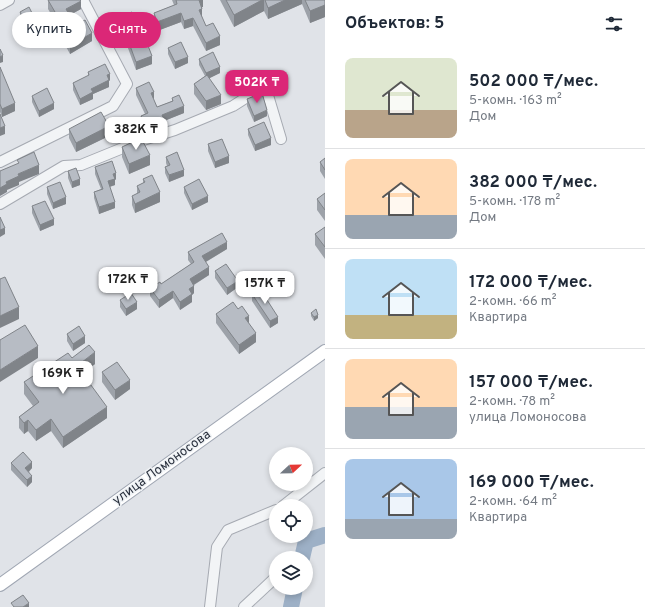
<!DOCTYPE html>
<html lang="ru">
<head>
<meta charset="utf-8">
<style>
	body { margin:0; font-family:Overpass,sans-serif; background:#f2f2f3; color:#1f2937; height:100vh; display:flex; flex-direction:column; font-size:15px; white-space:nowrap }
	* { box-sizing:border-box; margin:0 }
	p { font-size:13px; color:#747a83 }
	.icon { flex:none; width:22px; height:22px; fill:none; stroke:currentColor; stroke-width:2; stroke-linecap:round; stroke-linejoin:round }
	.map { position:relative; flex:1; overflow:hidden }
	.details { display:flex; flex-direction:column; background:#fff; width:320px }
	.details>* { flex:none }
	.hud { position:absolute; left:12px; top:12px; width:253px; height:36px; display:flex; gap:8px }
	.needle { width:26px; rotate:68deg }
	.fabs { position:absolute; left:269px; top:447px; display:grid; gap:8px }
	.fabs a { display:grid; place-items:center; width:44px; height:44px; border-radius:50%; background:#fff; box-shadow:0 2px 6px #0003; font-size:20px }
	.price { position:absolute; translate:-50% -34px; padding:0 9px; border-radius:8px; background:#fff; color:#222; font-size:13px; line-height:26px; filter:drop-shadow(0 1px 2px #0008) }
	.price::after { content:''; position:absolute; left:50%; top:24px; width:12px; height:9px; margin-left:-6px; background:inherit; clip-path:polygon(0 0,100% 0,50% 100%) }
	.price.selected { background:#db2777; color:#fff }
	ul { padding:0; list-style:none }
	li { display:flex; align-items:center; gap:12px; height:100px; padding:0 20px }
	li+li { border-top:1px solid #e0e1e3 }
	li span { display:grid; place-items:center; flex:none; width:112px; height:80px; border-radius:8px; color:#555 }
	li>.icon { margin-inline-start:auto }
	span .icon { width:48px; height:48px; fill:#fffc; stroke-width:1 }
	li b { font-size:17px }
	h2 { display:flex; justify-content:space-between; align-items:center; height:48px; padding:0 20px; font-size:17px }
	.chip { padding:0 14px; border-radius:18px; background:#fff; box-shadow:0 2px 6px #0003; font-size:14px; line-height:36px }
	.chip.selected { background:#db2777; color:#fff }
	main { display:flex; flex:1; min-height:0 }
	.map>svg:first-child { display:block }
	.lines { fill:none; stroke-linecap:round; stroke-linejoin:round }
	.river { stroke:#9db0c6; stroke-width:16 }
	.minor-casing { stroke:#a6aab2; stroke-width:12 }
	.major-casing { stroke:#a0a7b3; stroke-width:14 }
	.minor { stroke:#f2f4f6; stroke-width:10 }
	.major { stroke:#fff; stroke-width:12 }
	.wall { fill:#9da2a9 }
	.shaded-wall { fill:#808489 }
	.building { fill:#b7bcc4; stroke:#808489 }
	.labels { text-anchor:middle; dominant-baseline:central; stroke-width:3; stroke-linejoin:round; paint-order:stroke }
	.street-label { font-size:13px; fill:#2a313e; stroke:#eff2f5 }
</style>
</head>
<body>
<main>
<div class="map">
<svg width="325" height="607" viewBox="0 0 325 607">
	<rect width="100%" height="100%" fill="#e0e3e8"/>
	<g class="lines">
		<path class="river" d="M302,558l4,-17 19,-6
			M291,607l4,-19"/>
		<g class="minor-casing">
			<path id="minor" d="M0,5l9,-5
				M0,162l113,-56 14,-22 -44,-84
				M0,204l64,-38 17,-1 59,-24 35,-11 58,-24 25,-16 9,2 14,47
				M283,506l42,-33
				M210,607l7,-60 11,-17 48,-20
				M244,607l32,-30"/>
		</g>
		<g class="major-casing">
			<path id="major" d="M0,585l325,-234"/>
		</g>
		<use href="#minor" class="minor"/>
		<use href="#major" class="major"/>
	</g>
	<path class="wall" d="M48,0l33,9 -11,6 5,10 17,16 -22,13 -13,-24 -4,2 -4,-8v-9l2,-1 -3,-5z
		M172,0h31v7h-1v11l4,8 14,19 -14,6 -13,-25 -9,3 -3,-7 -24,9 -3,-10v-8l20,-8z
		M220,0h105v17l-15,6 -8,-19 -34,15 -4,-8 -30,16z
		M20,12l16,15 -9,5 -7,-14z
		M132,12l20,52 -16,6 -11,-30 -8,4 -6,-15v-8z
		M168,48l20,15 -13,6 -7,-15z
		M199,59l21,14 -11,5 12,26 -15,6 -12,-16v-10l11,-8 -6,-11z
		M0,67l15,44 -13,6 -2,-5z
		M88,72l22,8 -1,1v6l-16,7v5l-13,6 -7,-15v-7l15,-7z
		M136,88l18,10 -1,1 4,8 15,-6v-3l12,15 -20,8v5l-19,6 -4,-10v-6l4,-2 -9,-19z
		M32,96l22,13 -15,8 -7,-15z
		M247,99l20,17 -13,6 -7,-16z
		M69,129l40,7 -33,16 -7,-14z
		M248,129l23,16 -16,6 -7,-16z
		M115,130l19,6 -16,7 -3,-7z
		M208,144l21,19 -14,5 -7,-17z
		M122,147l28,18 -21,9 -7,-17z
		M166,157l18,19 -15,6 -4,-9v-6l2,-1 -1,-3z
		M325,158v21l-5,-8v-9z
		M95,167l21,12 -1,1v5l-5,2 5,21 -16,6 -5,-16v-6l7,-3 -6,-15z
		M68,171l12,14 -8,3 -4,-10z
		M143,179l17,23 -25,11 -3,-8v-9l5,-2v-8l6,-3z
		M47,187l19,17 -13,5 -6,-15z
		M184,187l24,15 -16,8 -8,-17z
		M325,193v28l-8,-11v-11z
		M32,206l22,19 -14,6 -8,-18z
		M325,227v32l-10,-14v-11z
		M227,249l-21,13 3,13 -15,10v8l-2,2v7l-12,8 -7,-12 -14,10 -9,-12v-8l11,-4 30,-20 -3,-4v-8z
		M215,271l23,16 -11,8 -12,-17z
		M252,294l26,29 -8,5 -18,-27z
		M120,300l17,9 -11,7 -6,-9z
		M311,313l7,5 -4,3 -3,-5z
		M216,314l33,9 7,19 -17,12 -23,-31z
		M67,334l18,9 -12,8 -6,-10z
		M72,358l23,6 -12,9 24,45 -44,30 -12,-17 -15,10 -8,-10 -4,3 -5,-6v-11l14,-11 -9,-12v-12z
		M102,372l28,17 -15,11 -13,-18z
		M11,463l21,5 -3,4 3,10 -5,5 -16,-17z"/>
	<path class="shaded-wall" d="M199,0h4v7l-4,1z
		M262,0h2v11l-30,16v-12z
		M285,0h17v4l-34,15v-11z
		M81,1v8l-15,8v-8z
		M325,5v12l-15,6v-12z
		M202,9v9l-3,-8z
		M181,13v9l-24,9v-9z
		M193,18v8l-9,3v-8z
		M36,21v6l-9,5v-7z
		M57,21v9l-4,2v-9z
		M125,32v8l-8,4v-8z
		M92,33v8l-22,13v-8z
		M220,36v9l-14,6v-8z
		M3,55v7l-3,1v-6z
		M152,56v8l-16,6v-8z
		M188,57v6l-13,6v-7z
		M220,67v6l-14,7v-7z
		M110,74v6l-1,1v6l-16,7v5l-13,6v-6l27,-24z
		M154,92v6l-3,2v-7z
		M221,95v9l-15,6v-9z
		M15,103v8l-13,6v-8z
		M54,103v6l-15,8v-6z
		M184,106v7l-20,8v5l-19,6v-6l17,-11z
		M267,110v6l-13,6v-6z
		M5,126v8l-5,2v-8z
		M109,126v10l-33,16v-9z
		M134,130v6l-16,7v-7z
		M271,138v7l-16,6v-6z
		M150,155v10l-21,9v-10z
		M229,156v7l-14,5v-6z
		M39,165v9l-20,8v3l-12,5v2l-7,4v-8l6,-6 12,-8z
		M184,170v6l-15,6v-7z
		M116,173v6l-1,1v5l-7,2v-6l5,-7z
		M80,179v6l-8,3v-6z
		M160,192v10l-25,11v-9z
		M208,196v6l-16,8v-6z
		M66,197v7l-13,5v-6z
		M115,202v6l-16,6v-7z
		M54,219v6l-14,6v-6z
		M5,228v6l-5,3v-7z
		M227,242v7l-25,15v-8z
		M209,267v8l-19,12v-8z
		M238,281v6l-11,8v-7z
		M194,286v7l-2,2v7l-12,8v-8l9,-13z
		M173,291v7l-14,10v-8z
		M137,302v7l-11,7v-7z
		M19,307v12l-19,9v-12z
		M318,315v3l-4,3v-4z
		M249,316v8l-4,-6z
		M278,317v6l-8,5v-7z
		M256,333v9l-17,12v-9z
		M85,336v7l-12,8v-7z
		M38,346v12l-38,24v-12z
		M95,352v12l-18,13v-11z
		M130,380v9l-15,11v-10z
		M107,407v11l-44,30v-11z
		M51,419v12l-15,10v-11z
		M28,420v11l-4,3v-11z
		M32,462v6l-7,7v-7z
		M32,476v6l-5,5v-7z
		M29,603v4h-6z"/>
	<path class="building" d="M48,0h32l1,1 -15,8 9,16 10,-5 7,13 -22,13 -13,-25 -4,2 -4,-8 6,-3z
		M176,0h23l3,9 -3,1 7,16 7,-3 7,13 -14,7 -13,-25 -9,3 -3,-8 -24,9 -3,-9 23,-9z
		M226,0h36l-28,15z
		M265,0h20l-17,8z
		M305,0h20v5l-15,6z
		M29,7l7,14 -9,4 -7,-13z
		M132,12l10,27 3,-1 7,18 -16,6 -11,-30 -8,4 -6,-15z
		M181,42l7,15 -13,5 -7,-14z
		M0,49l3,6 -3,2z
		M213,52l7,15 -14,6 -7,-14z
		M105,64l5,10 -3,1 2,5 -18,9 2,3 -13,7 -7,-16 16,-8 -1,-3z
		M0,67l15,36 -13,6 -2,-5z
		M207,75l14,20 -15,6 -12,-17z
		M149,82l5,10 -3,1 6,14 16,-6 -1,-3 7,-3 5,11 -22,9 2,5 -19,6 -4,-10 7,-3 -12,-25z
		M47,88l7,15 -15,8 -7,-15z
		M262,93l5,17 -13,6 -7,-17z
		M101,112l8,14 -33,17 -7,-14z
		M0,114l5,12 -5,2z
		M129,122l5,8 -16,6 -3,-6z
		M264,122l7,16 -16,7 -7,-16z
		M141,138l9,17 -21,9 -7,-17z
		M222,139l7,17 -14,6 -7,-18z
		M34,152l5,13 -21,9 1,2 -13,6 1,2 -7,4v-17l19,-8 -2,-3z
		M177,152l7,18 -15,5 -4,-8 5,-2 -4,-8z
		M325,158v12l-5,-8z
		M112,161l4,12 -3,1 2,5 -7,2 7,21 -16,5 -5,-15 9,-3 -8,-22z
		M76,168l4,11 -8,3 -4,-11z
		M152,175l8,17 -25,12 -3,-8 8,-4 -3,-6 8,-4 -2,-3z
		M199,179l9,17 -16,8 -8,-17z
		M60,182l6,15 -13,6 -6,-16z
		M325,193v17l-8,-11z
		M45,201l9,18 -14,6 -8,-19z
		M0,217l5,11 -5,2z
		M325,227v20l-10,-13z
		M222,233l5,9 -25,14 7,11 -19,12 4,7 -5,3 3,5 -12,8 -7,-11 -14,9 -9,-12 10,-6 1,2 33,-22 -6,-10z
		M226,264l12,17 -11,7 -12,-17z
		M5,277l14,30 -19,9v-37z
		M260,289l18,28 -8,4 -18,-27z
		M131,293l6,9 -11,7 -6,-9z
		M233,302l5,7 4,-3 7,10 -4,2 11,15 -17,12 -23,-31z
		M316,309l2,6 -4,2 -3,-4z
		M25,325l13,21 -38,24v-30z
		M79,326l6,10 -12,8 -6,-10z
		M89,345l6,7 -18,14 30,41 -44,30 -12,-18 -15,11 -8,-10 -4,3 -5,-6 20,-15 -15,-20 44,-29 4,5z
		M117,362l13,18 -15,10 -13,-18z
		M23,452l9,10 -7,6 7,8 -5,4 -16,-17z
		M23,595l6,8 -6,4h-9l-3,-4z"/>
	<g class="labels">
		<g class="street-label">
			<text transform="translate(162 468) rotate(-36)">улица Ломоносова</text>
		</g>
	</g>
</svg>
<div class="fabs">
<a><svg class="needle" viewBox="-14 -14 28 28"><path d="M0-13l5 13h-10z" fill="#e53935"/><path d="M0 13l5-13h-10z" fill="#747a83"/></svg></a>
<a><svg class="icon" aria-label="locate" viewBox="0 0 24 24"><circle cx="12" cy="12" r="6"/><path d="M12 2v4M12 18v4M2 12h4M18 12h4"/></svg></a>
<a><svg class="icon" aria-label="layers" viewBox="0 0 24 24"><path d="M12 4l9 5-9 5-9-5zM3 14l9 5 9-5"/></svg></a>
</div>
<b class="price selected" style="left:257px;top:104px">502K ₸</b>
<b class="price" style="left:136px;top:151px">382K ₸</b>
<b class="price" style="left:128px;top:301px">172K ₸</b>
<b class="price" style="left:265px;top:305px">157K ₸</b>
<b class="price" style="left:63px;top:395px">169K ₸</b>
<div class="hud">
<a class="chip">Купить</a>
<a class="chip selected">Снять</a>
</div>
</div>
<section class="details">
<h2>Объектов: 5<svg class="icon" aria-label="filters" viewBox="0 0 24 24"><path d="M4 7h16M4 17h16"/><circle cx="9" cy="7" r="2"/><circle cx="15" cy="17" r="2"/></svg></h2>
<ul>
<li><span style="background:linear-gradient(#dfe7d0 65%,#b9a48a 0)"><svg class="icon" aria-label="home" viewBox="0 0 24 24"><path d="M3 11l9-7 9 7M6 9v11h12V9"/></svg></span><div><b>502 000 ₸/мес.</b><p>5-комн. · 163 m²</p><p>Дом</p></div></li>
<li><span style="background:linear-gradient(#ffd9b3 70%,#9aa5b1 0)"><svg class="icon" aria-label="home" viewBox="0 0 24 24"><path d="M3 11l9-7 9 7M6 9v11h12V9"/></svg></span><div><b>382 000 ₸/мес.</b><p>5-комн. · 178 m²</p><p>Дом</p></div></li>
<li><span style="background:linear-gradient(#bfe0f5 70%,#c2b280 0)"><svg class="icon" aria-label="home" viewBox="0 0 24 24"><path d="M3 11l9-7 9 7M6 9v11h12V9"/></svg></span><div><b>172 000 ₸/мес.</b><p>2-комн. · 66 m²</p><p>Квартира</p></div></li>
<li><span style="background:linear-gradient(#ffd9b3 60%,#9aa5b1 0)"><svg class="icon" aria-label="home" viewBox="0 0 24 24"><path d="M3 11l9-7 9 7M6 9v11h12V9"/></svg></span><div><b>157 000 ₸/мес.</b><p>2-комн. · 78 m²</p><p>улица Ломоносова</p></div></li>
<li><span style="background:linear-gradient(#a9c7e8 75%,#9aa5b1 0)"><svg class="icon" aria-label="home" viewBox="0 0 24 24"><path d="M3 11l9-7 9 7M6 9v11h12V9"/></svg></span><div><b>169 000 ₸/мес.</b><p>2-комн. · 64 m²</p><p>Квартира</p></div></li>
</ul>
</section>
</main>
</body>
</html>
